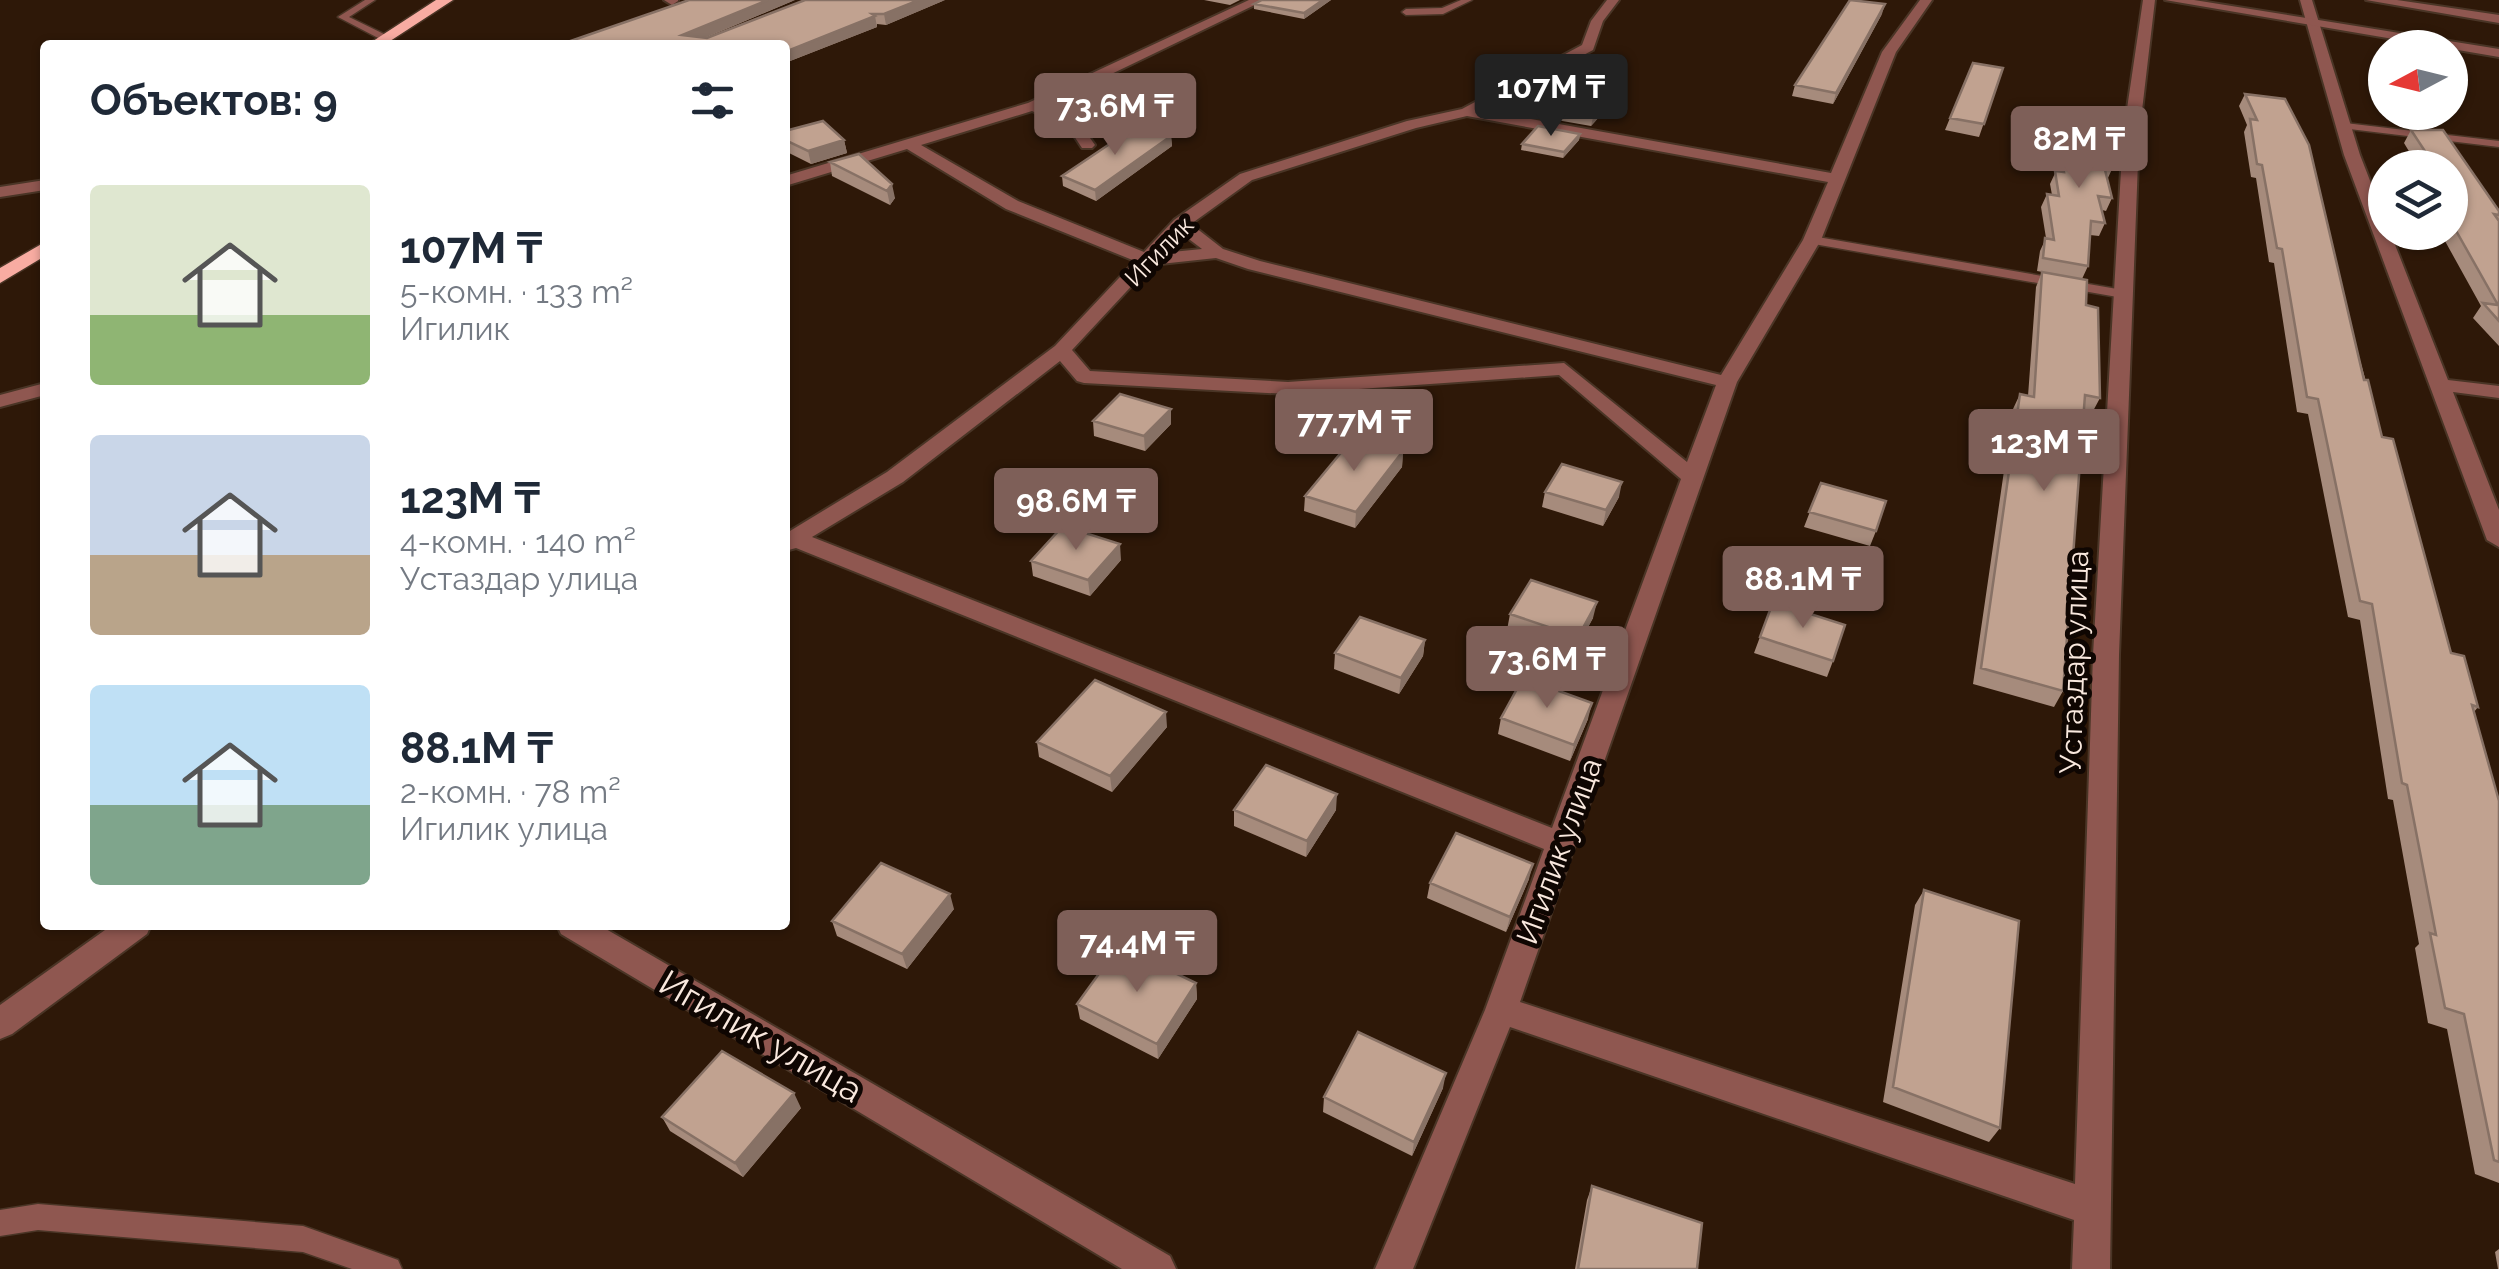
<!DOCTYPE html>
<html lang="ru">
<head>
<meta charset="utf-8">
<style>
	body { margin:0; font-family:Raleway,sans-serif; background:#f2f2f3; color:#1f2937; height:100vh; display:flex; flex-direction:column; font-size:38px; white-space:nowrap }
	* { box-sizing:border-box; margin:0 }
	p { font-size:32px; color:#747a83 }
	.icon { flex:none; width:55px; height:55px; fill:none; stroke:currentColor; stroke-width:2; stroke-linecap:round; stroke-linejoin:round }
	.map { position:relative; flex:1; overflow:hidden }
	.drawer { position:absolute; left:40px; top:40px; width:750px; height:890px; display:flex; flex-direction:column; background:#fff; border-radius:10px; box-shadow:0 2px 8px #0004 }
	.drawer>* { flex:none }
	.needle { width:65px; rotate:263deg }
	.buttons { position:absolute; left:2368px; top:30px; display:grid; gap:20px }
	.buttons a { display:grid; place-items:center; width:100px; height:100px; border-radius:50%; background:#fff; box-shadow:0 2px 8px #0004; font-size:50px }
	.price { position:absolute; translate:-50% -85px; padding:0 22px; border-radius:10px; background:#7e5f58; color:#fff; font-size:32px; line-height:65px; filter:drop-shadow(0 2px 5px #0008) }
	.price::after { content:''; position:absolute; left:50%; top:60px; width:30px; height:22px; margin-left:-15px; background:inherit; clip-path:polygon(0 0,100% 0,50% 100%) }
	.price.active { background:#222; color:#fff }
	ul { padding:0; list-style:none }
	li { display:flex; align-items:center; gap:30px; height:250px; padding:0 50px }
	li span { display:grid; place-items:center; flex:none; width:280px; height:200px; border-radius:10px; color:#555 }
	li>.icon { margin-inline-start:auto }
	span .icon { width:120px; height:120px; fill:#fffc; stroke-width:1 }
	li b { font-size:42px }
	h2 { display:flex; justify-content:space-between; align-items:center; height:120px; padding:0 50px; font-size:42px }
	.map>svg:first-child { display:block }
	.lines { fill:none; stroke-linecap:round; stroke-linejoin:round }
	.service-casing { stroke:#4a3526; stroke-width:3 }
	.minor-casing { stroke:#4a3526; stroke-width:4 }
	.tertiary-casing { stroke:#4a3526; stroke-width:4 }
	.trunk-casing { stroke:#4a3526; stroke-width:3 }
	.service { fill:#8f5750; fill-rule:evenodd }
	.minor { fill:#8f5750; fill-rule:evenodd }
	.tertiary { fill:#8f5750; fill-rule:evenodd }
	.trunk { fill:#f8aca2; fill-rule:evenodd }
	.wall { fill:#a68b7c }
	.shaded-wall { fill:#877165 }
	.building { fill:#c1a290; stroke:#877165; stroke-width:2.5 }
	.labels { text-anchor:middle; dominant-baseline:central; stroke-width:10; stroke-linejoin:round; paint-order:stroke }
	.far-street-label { font-size:25px; fill:#f9e8de; stroke:#0f0602 }
	.street-label { font-size:30px; fill:#f9e8de; stroke:#0f0602 }
	.near-street-label { font-size:35px; fill:#f9e8de; stroke:#0f0602 }
</style>
</head>
<body>
<div class="map">
<svg width="2499" height="1269" viewBox="0 0 2499 1269">
	<rect width="100%" height="100%" fill="#2e1808"/>
	<g class="lines">
		<g class="service-casing">
			<path id="service" d="M365,0h10l-26,17 39,19v4h-6l-44,-23z
				M1461,0h11l-29,14 -37,1 -4,-3 4,-3 36,-1z
				M2345,123l154,18v6l-158,-19 -1,-2z
				M1812,236l311,54 6,4 -6,4 -315,-55 -2,-3z
				M38,1204l265,22 95,34 4,9h-50l-49,-17 -265,-22 -38,6v-26z"/>
		</g>
		<g class="minor-casing">
			<path id="minor" d="M664,0h14v1l-6,4z
				M1249,0h16l-220,106 33,15 17,24 -3,3h-10l-14,-21 -36,-16 -111,34 97,56 126,51 30,-32 66,-46 167,-53 55,-12 120,-64 9,-24 16,-21h12l-16,21 -10,29 -112,60 350,63 51,-121 38,-52h12l-36,52 -75,188 -84,142 -217,620 555,182 18,-529 30,-519 20,-136h12l-16,136 -20,519 -9,614h-38l2,-49 -564,-193 -97,242h-38l110,-259 59,-161 -748,-301 -11,3v-17l102,-62 168,-126 80,-85 -129,-52 -99,-60 -122,37v-10l243,-73zM1467,116l361,66 -25,58 -82,135 -461,-114 -37,-12 -32,-25 61,-44 164,-52zM1181,233l21,16 -40,4zM1216,258l32,11 468,116 -29,77 -123,-99 -276,19 -198,-11 -18,-21 79,-85zM1060,361l17,20 7,2 204,11 271,-19 122,104 -129,349 -740,-291 91,-55z
				M2300,0h12l48,155 25,64v13h5l58,148 51,6v12l-46,-6 46,118v37l-12,-7 -143,-385z
				M2366,0h31l102,15v8z
				M45,180v10l-45,7v-10z
				M45,383v12l-45,12v-12z
				M112,925h39l-4,9 -135,100 -12,5v-34z
				M557,925h42l571,331 6,13h-54l-561,-335z"/>
		</g>
		<g class="tertiary-casing">
			<path id="tertiary" d="M2165,0h29l305,49v8z"/>
		</g>
		<g class="trunk-casing">
			<path id="trunk" d="M436,0h17l-69,45h-17z
				M45,242v14l-45,27v-15z"/>
		</g>
		<use href="#service" class="service"/>
		<use href="#minor" class="minor"/>
		<use href="#tertiary" class="tertiary"/>
		<use href="#trunk" class="trunk"/>
	</g>
	<path class="wall" d="M795,0l-90,38 240,-38 -59,25 -9,-1v3l-92,36v-18h-226z
		M1204,0h36l-10,5z
		M1262,0h69l-27,19 -50,-10v-5z
		M1882,14l-49,90 -41,-8 3,-11z
		M2003,68l-24,69 -34,-7 5,-12z
		M1620,84l-2,12 -27,30 -40,-7 2,-13z
		M2245,94l40,5 97,338 69,216 27,54 -4,5 25,89v382l-24,-9 -28,-145 -19,-6 -13,-75 4,-4 -26,-144 -5,-1 -28,-179 -12,-3 -40,-203 -11,-2 -23,-149 -5,-1 -13,-84 -5,-1 -7,-45 3,-7 -8,-19z
		M2070,116l34,16 9,35 -6,13 5,18 -6,13 -4,-1 3,13 -6,13 -9,-1 -2,31 -6,13 -45,-8 3,-20 6,-13 -5,-31 6,-13 5,1 -2,-11 6,-13 -3,-17 5,-12 7,1v-15z
		M2411,130l88,81v135l-26,-28 8,-12 -41,-74h10v-64h-31l-15,-25z
		M785,131l59,9 3,13 -36,11 -26,-13z
		M1580,134l-1,6 -16,18 -42,-8 1,-6z
		M1171,136l1,10 -76,55 -33,-15 -1,-10z
		M859,154l36,44 -5,7 -58,-29 -2,-14z
		M2042,272l44,33 14,93 -8,15 -8,-1 -21,279 -9,16 -81,-23 40,-275 7,-15 8,2 8,-109z
		M1171,409v15l-26,27 -51,-15 -1,-15z
		M1403,451l-1,16 -47,61 -51,-17 1,-15z
		M1821,483l55,48 -6,15 -66,-19z
		M1545,492l74,5 -16,29 -61,-19z
		M1121,560l-31,36 -57,-20 -2,-15z
		M1773,602l60,59 -6,16 -73,-24z
		M1510,614l83,4 -19,35 -67,-23z
		M1425,640l-2,16 -24,38 -65,-25 1,-16z
		M1501,718l87,1 -18,42 -72,-27z
		M1167,727l-55,65 -73,-35 -2,-15z
		M1234,810h102l-30,47 -72,-31z
		M1529,879l-23,53 -79,-34 3,-15z
		M1924,890l76,238 -11,14 -106,-40 32,-197z
		M954,909l-47,60 -70,-33 -5,-15z
		M1196,983l1,16 -39,60 -78,-40 -3,-15z
		M1443,1088l-31,68 -89,-44 1,-15z
		M801,1108l-58,69 -73,-46 -8,-14z
		M1592,1186l105,83h-122l12,-69z
		M2499,1249v20h-1l-3,-17z"/>
	<path class="shaded-wall" d="M768,0h27l-108,45 -5,-10z
		M919,0h26l-59,25 -2,-11z
		M1323,0h8l-27,19v-6z
		M1885,4l-3,10 -49,90 3,-11z
		M875,16l2,11 -92,36v-11z
		M1620,84l-2,12 -27,30 3,-13z
		M1580,134l-1,6 -16,18 1,-6z
		M1171,136l1,10 -76,55 -1,-11z
		M844,140l3,13 -36,11 -3,-13z
		M892,184l3,14 -5,7 -3,-14z
		M1171,409v15l-26,27 -1,-15z
		M1403,451l-1,16 -47,61 1,-16z
		M1622,482l-3,15 -16,29 3,-16z
		M1120,544l1,16 -31,36 -2,-16z
		M1597,602l-4,16 -19,35 4,-16z
		M1425,640l-2,16 -24,38 2,-16z
		M1592,703l-4,16 -18,42 4,-16z
		M1166,712l1,15 -55,65 -2,-16z
		M1337,794l-1,16 -30,47 1,-16z
		M1533,864l-4,15 -23,53 4,-15z
		M950,894l4,15 -47,60 -5,-15z
		M1196,983l1,16 -39,60 -1,-15z
		M1446,1073l-3,15 -31,68 2,-14z
		M794,1093l7,15 -58,69 -8,-14z"/>
	<path class="building" d="M689,0h79l-86,35 25,3 98,-38h114l-35,14h-12l3,2 -90,36v-7h-226z
		M1262,0h61l-19,13 -50,-9z
		M1850,0l35,4 -49,89 -41,-8z
		M1973,63l30,5 -19,56 -34,-6z
		M1581,77l39,7 -26,29 -41,-7z
		M2245,94l40,5 24,46 55,235h4l14,57 11,2 58,214 13,3 14,51 -6,-2 27,96v361l-5,-2 -30,-146 -19,-6 -15,-75 6,2 -29,-150 -5,-2 -30,-179 -12,-3 -42,-202 -11,-2 -25,-148 -5,-1 -15,-83 -5,-1 -7,-45 7,1z
		M2070,116l40,3 -6,13 9,35 -9,-1 8,32 -14,-2 7,27 -14,-2 -3,45 -45,-8 2,-20 9,2 -7,-46 12,2 -4,-25 9,1 -6,-30 13,2z
		M823,121l21,19 -36,11 -23,-11v-9z
		M1538,126l42,8 -16,18 -42,-8z
		M1135,127l36,9 -76,54 -33,-14z
		M2411,130h32l56,81v4l-5,-1 5,7v100l-16,-18 15,2 -48,-85v-52h-14z
		M859,154l33,30 -5,7 -57,-29z
		M2042,272l45,8 -1,25 12,3 2,90 -15,-3 -22,296 -82,-23 39,-274 14,3z
		M1120,394l51,15 -27,27 -51,-15z
		M1354,437l49,14 -47,61 -51,-16z
		M1562,464l60,18 -16,28 -61,-18z
		M1821,483l65,18 -10,30 -67,-19z
		M1063,526l57,18 -32,36 -57,-19z
		M1531,580l66,22 -19,35 -68,-23z
		M1773,602l72,23 -12,36 -73,-24z
		M1360,617l65,23 -24,38 -66,-25z
		M1523,678l69,25 -18,42 -73,-27z
		M1095,680l71,32 -56,64 -73,-34z
		M1266,765l71,29 -30,47 -73,-31z
		M1456,833l77,31 -23,53 -80,-34z
		M881,863l69,31 -48,60 -70,-33z
		M1924,890l95,31 -19,207 -107,-41z
		M1119,946l77,37 -39,61 -80,-40z
		M1358,1032l88,41 -32,69 -90,-45z
		M722,1051l72,42 -59,70 -73,-46z
		M1592,1186l110,37 -5,46h-119z"/>
	<g class="labels">
		<g class="far-street-label">
			<text transform="translate(1159 251) rotate(-46)">Игилик</text>
		</g>
		<g class="street-label">
			<text transform="translate(2074 662) rotate(-88)">Устаздар улица</text>
			<text transform="translate(1559 851) rotate(-70)">Игилик улица</text>
		</g>
		<g class="near-street-label">
			<text transform="translate(761 1036) rotate(30)">Игилик улица</text>
		</g>
	</g>
</svg>
<div class="buttons">
<a><svg class="needle" viewBox="-14 -14 28 28"><path d="M0-13l5 13h-10z" fill="#e53935"/><path d="M0 13l5-13h-10z" fill="#747a83"/></svg></a>
<a><svg class="icon" aria-label="layers" viewBox="0 0 24 24"><path d="M12 4l9 5-9 5-9-5zM3 14l9 5 9-5"/></svg></a>
</div>
<b class="price active" style="left:1551px;top:139px">107M ₸</b>
<b class="price" style="left:1115px;top:158px">73.6M ₸</b>
<b class="price" style="left:2079px;top:191px">82M ₸</b>
<b class="price" style="left:1354px;top:474px">77.7M ₸</b>
<b class="price" style="left:2044px;top:494px">123M ₸</b>
<b class="price" style="left:1076px;top:553px">98.6M ₸</b>
<b class="price" style="left:1803px;top:631px">88.1M ₸</b>
<b class="price" style="left:1547px;top:711px">73.6M ₸</b>
<b class="price" style="left:1137px;top:995px">74.4M ₸</b>
<section class="drawer">
<h2>Объектов: 9<svg class="icon" aria-label="filters" viewBox="0 0 24 24"><path d="M4 7h16M4 17h16"/><circle cx="9" cy="7" r="2"/><circle cx="15" cy="17" r="2"/></svg></h2>
<ul>
<li><span style="background:linear-gradient(#dfe7d0 65%,#8fb573 0)"><svg class="icon" aria-label="home" viewBox="0 0 24 24"><path d="M3 11l9-7 9 7M6 9v11h12V9"/></svg></span><div><b>107M ₸</b><p>5-комн. · 133 m²</p><p>Игилик</p></div></li>
<li><span style="background:linear-gradient(#c9d6e8 60%,#b9a48a 0)"><svg class="icon" aria-label="home" viewBox="0 0 24 24"><path d="M3 11l9-7 9 7M6 9v11h12V9"/></svg></span><div><b>123M ₸</b><p>4-комн. · 140 m²</p><p>Устаздар улица</p></div></li>
<li><span style="background:linear-gradient(#bfe0f5 60%,#7fa58c 0)"><svg class="icon" aria-label="home" viewBox="0 0 24 24"><path d="M3 11l9-7 9 7M6 9v11h12V9"/></svg></span><div><b>88.1M ₸</b><p>2-комн. · 78 m²</p><p>Игилик улица</p></div></li>
</ul>
</section>
</div>
</body>
</html>
